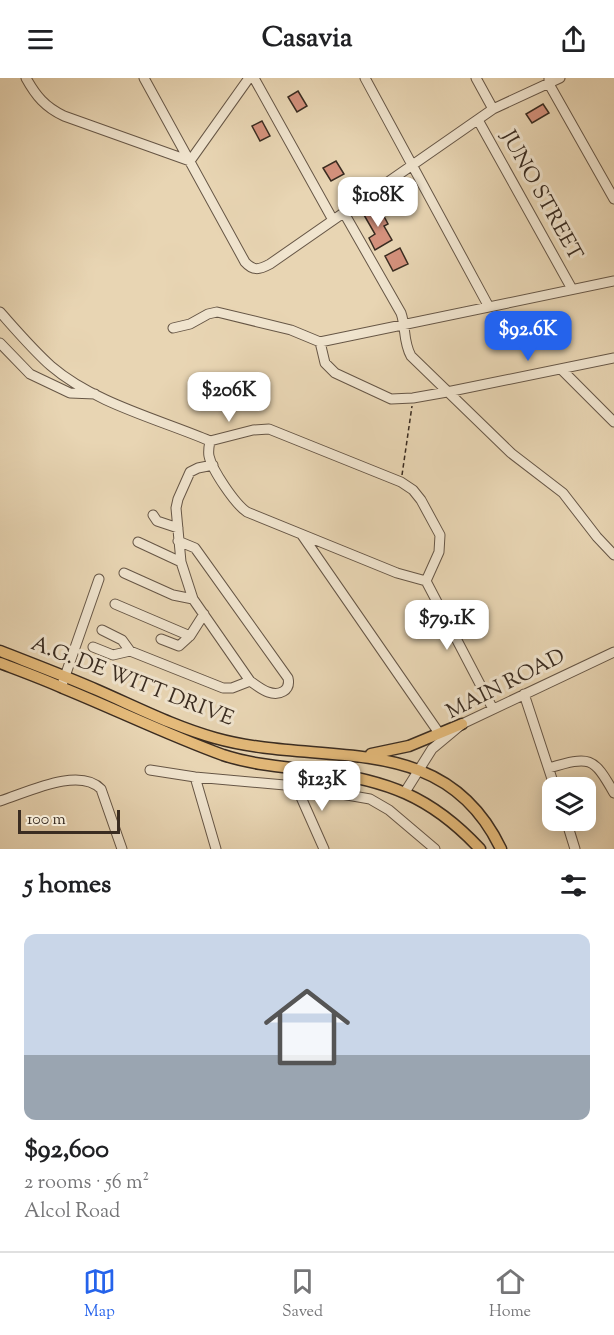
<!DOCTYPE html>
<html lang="en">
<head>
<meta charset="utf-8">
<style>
	body { margin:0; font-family:"Sorts Mill Goudy",serif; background:#f6f6f6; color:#202124; height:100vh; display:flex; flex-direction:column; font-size:22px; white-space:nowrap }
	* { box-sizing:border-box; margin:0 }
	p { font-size:20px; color:#757577 }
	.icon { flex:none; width:33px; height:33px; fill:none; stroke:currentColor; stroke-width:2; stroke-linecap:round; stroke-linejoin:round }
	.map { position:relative; height:771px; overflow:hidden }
	.sheet { display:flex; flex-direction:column; background:#fff; flex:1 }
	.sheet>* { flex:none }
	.buttons { position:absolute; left:542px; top:699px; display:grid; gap:12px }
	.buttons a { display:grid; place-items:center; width:54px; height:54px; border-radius:12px; background:#fff; box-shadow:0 3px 15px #0003; font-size:30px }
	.scale { position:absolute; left:18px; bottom:15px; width:102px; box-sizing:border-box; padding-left:6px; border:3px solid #3a2c21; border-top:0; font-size:16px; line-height:21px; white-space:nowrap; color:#3a2c21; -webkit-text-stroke:4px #f0e4ce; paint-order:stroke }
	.price { position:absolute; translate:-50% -51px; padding:0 14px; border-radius:12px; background:#fff; color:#222; font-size:20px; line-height:39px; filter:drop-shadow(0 2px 3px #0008) }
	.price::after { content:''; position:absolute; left:50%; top:36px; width:18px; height:14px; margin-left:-9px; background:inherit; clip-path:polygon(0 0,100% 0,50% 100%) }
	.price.on { background:#2563eb; color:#fff }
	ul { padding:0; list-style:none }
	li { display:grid; align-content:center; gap:12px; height:318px; padding:0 24px }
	li span { display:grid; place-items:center; height:186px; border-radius:12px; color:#555 }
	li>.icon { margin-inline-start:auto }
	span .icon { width:108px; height:108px; fill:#fffc; stroke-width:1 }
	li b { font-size:26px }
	h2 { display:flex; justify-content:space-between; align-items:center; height:72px; padding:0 24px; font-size:26px }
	header { display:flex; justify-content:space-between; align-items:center; height:78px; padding:0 24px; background:#fff; font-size:27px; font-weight:800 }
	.dock { display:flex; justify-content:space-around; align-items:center; height:84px; border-top:2px solid #e0e0e0; background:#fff; font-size:16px; color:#757577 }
	.dock a { display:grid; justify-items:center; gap:3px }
	.dock .on { color:#2563eb }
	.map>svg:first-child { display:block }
	.building { fill:#d4917c; stroke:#3a2c21; stroke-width:1.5 }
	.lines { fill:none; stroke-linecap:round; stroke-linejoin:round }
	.minor-casing { stroke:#665646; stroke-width:11 }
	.major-casing { stroke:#3a2c21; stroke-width:13 }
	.path { stroke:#3a2c21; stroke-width:1.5; stroke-dasharray:4.5 3; stroke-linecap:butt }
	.minor { stroke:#f0e4ce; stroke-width:9 }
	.major { stroke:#e4ba7a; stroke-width:10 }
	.labels { text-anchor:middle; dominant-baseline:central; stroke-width:6; stroke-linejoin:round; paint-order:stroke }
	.street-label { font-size:21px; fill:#3a2c21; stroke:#f0e4ce }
</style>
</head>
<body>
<header><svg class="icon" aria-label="menu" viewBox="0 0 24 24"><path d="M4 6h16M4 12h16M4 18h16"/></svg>Casavia<svg class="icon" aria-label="share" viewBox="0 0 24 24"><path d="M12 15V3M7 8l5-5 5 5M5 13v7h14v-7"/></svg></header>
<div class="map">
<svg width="614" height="771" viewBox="0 0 614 771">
	<rect width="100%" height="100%" fill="#e8d5b3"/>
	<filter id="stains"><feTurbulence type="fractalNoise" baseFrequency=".00333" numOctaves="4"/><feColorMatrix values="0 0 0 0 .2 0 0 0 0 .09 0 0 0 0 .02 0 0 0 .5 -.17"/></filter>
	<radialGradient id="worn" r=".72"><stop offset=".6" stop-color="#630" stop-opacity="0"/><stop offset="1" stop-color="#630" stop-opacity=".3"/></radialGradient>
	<path class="building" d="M298,13l9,15 -10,6 -9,-15z
		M543,26l6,9 -17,10 -6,-9z
		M262,43l8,15 -10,5 -8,-15z
		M336,83l8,13 -13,7 -8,-13z
		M379,129l9,17 -4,2 8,14 -17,10 -6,-12 6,-4 -11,-19z
		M400,170l8,16 -15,7 -8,-15z"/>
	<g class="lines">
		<g class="minor-casing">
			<path id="minor" d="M26,0c10,18 19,29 38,38l126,45 59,-83
				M144,0l101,184c8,9 14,8 25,2l223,-155 67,-31
				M254,0l79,142
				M365,0l124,229
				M476,0l17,31
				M549,0v6l65,115
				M478,42l94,169
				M344,135l57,100c5,14 2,29 10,43l100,97 52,40 34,44 17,18
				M0,234c16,18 33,38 51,54 43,37 107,53 159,75
				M173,250l17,-4 18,-10 9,-2 74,18 29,12 294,-61
				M320,264l5,21 10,10 56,26 22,-1 34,-6 167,-34
				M0,265l30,31 40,19 25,1
				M561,291l53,53
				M210,363l43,-11 16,-1 132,53 12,8 8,10 19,35 -1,17 -13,29
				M210,363c-1,5 -2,10 -1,15 3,14 26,48 38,56l150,61 29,8
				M153,437l4,6 21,7
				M302,457l137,198
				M178,463l17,7 93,130c3,13 -9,18 -20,14 -6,-2 -12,-7 -18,-11
				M138,464l43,20
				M124,495l49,22 20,4
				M426,503l67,128
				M115,526l75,32 14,-22
				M102,552l20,10 8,11
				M161,561l18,7 11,-10
				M93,569l20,8 17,-4 93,37h9l18,-7 -57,-82 -12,-37 -5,-54 2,-9 12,-27 8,-4 15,-3
				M63,604l36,-103
				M524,616l31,94
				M549,690c41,-12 44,-12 65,25
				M150,692l45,7 101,9 74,13 19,11 46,39
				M195,699l21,72
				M296,708l28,63
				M405,714l27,-43 30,-25 152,-72
				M0,723c26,-8 79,-35 101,-12l21,60
				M566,742l9,29"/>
		</g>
		<g class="major-casing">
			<path id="major" d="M0,573c33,13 65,25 97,39 39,17 78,37 118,48 106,30 228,-11 286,111
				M0,585c21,8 43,16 63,25 54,22 105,47 160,67 30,10 62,12 93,16 70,9 115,25 164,78
				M371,676l38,-8 53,-22"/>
		</g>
		<path class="path" d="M402,397l10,-69"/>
		<use href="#minor" class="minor"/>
		<use href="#major" class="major"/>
	</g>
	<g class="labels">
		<g class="street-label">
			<text transform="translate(541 118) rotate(61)">JUNO STREET</text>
			<text transform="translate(132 604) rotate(21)">A.G. DE WITT DRIVE</text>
			<text transform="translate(506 607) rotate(-27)">MAIN ROAD</text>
		</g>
	</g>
	<rect width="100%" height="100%" filter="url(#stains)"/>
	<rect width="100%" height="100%" fill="url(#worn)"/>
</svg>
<div class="buttons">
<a><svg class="icon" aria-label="layers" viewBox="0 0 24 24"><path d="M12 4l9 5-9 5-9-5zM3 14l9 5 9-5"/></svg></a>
</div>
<div class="scale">100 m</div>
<b class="price" style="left:378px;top:150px">$108K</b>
<b class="price on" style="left:528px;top:284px">$92.6K</b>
<b class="price" style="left:229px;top:345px">$206K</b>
<b class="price" style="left:447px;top:573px">$79.1K</b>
<b class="price" style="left:322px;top:734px">$123K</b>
</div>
<section class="sheet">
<h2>5 homes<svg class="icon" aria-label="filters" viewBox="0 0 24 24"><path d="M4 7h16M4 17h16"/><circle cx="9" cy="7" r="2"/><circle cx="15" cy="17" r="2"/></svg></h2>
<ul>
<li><span style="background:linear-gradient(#c9d6e8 65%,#9aa5b1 0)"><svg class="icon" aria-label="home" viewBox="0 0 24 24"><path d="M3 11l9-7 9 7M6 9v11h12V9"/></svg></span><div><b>$92,600</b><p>2 rooms · 56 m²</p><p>Alcol Road</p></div></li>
</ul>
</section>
<nav class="dock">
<a class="on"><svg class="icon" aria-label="map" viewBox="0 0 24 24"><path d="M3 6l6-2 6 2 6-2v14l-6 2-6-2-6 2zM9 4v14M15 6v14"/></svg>Map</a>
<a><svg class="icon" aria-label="saved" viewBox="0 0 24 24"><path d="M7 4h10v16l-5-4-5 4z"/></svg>Saved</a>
<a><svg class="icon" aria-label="home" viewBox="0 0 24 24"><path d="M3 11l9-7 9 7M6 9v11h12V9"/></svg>Home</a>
</nav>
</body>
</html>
